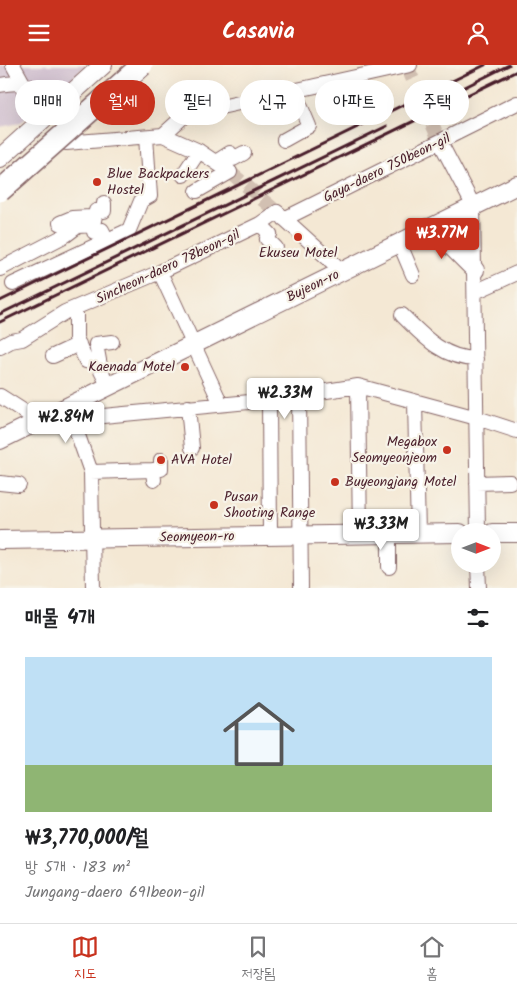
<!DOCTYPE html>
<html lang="ko">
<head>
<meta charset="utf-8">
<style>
	body { margin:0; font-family:Kalam,"Poor Story",sans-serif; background:#f6f6f6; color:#202124; height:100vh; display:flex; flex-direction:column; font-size:19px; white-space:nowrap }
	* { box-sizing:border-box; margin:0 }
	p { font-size:16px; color:#757577 }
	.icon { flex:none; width:28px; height:28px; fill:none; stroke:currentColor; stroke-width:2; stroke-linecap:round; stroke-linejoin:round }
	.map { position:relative; height:523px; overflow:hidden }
	.side { display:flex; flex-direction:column; background:#fff; flex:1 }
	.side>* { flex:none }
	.banner { position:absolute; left:15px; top:15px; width:488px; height:45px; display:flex; gap:10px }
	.needle { width:32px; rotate:90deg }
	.buttons { position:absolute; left:451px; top:458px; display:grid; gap:10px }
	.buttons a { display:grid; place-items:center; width:50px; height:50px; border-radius:50%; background:#fff; box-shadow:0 5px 20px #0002; font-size:25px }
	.price { position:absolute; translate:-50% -42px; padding:0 11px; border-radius:5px; background:#fff; color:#222; font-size:16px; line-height:32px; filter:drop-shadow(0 1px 2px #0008) }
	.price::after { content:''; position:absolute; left:50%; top:30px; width:15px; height:11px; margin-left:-8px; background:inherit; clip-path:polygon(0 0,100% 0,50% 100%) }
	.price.active { background:#c8321e; color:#fff }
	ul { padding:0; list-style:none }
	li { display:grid; align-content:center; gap:10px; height:265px; padding:0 25px }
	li+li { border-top:1px solid #e0e0e0 }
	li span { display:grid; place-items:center; height:155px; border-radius:0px; color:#555 }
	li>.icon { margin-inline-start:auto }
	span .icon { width:90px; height:90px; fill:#fffc; stroke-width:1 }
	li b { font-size:21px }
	h2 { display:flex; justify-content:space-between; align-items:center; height:60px; padding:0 25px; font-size:21px }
	.pill { padding:0 18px; border-radius:22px; background:#fff; box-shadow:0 5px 20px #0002; font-size:18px; line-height:45px }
	.pill.active { background:#c8321e; color:#fff }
	header { display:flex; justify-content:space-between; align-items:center; height:65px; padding:0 25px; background:#c8321e; color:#fff; font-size:22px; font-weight:600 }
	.tab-bar { display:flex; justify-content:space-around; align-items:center; height:70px; border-top:1px solid #e0e0e0; background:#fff; font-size:14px; color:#757577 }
	.tab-bar a { display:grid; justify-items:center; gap:2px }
	.tab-bar .active { color:#c8321e }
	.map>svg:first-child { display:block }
	.industrial { fill:#cfbdcf }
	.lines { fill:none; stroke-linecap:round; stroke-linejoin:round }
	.minor-tunnel { stroke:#d2c0b2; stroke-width:14; stroke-dasharray:14 7; stroke-linecap:butt }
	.minor-casing { stroke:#866566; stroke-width:16 }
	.major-casing { stroke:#866566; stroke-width:20 }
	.minor { stroke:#fff; stroke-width:14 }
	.major { stroke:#fff; stroke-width:18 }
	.rail { stroke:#4a1f2b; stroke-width:3 }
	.highway-bridge-casing { stroke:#866566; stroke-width:24; stroke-linecap:butt }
	.highway-bridge { stroke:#fff; stroke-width:21 }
	.poi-dot { fill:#c8321e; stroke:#f7f3e8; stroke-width:2 }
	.labels { text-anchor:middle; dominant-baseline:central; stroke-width:4.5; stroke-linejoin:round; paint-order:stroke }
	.street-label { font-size:14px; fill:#4a1f2b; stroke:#f7f3e8 }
	.poi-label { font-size:14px; fill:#4a1f2b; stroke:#f7f3e8; text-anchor:start }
</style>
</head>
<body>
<header><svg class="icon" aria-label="menu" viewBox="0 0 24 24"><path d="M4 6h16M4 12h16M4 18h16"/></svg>Casavia<svg class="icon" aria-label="person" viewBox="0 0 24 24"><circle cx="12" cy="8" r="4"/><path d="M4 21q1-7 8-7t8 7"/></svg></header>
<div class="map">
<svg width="517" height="523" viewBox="0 0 517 523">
	<rect width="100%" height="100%" fill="#f7f3e8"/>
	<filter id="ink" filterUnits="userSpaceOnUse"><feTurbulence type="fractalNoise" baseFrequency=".02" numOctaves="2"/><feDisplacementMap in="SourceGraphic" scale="10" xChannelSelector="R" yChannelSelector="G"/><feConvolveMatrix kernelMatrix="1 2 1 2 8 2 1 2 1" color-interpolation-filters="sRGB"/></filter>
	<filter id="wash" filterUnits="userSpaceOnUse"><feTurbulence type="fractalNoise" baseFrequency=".0096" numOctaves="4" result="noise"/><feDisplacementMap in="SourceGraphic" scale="20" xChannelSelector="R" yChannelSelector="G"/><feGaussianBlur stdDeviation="1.12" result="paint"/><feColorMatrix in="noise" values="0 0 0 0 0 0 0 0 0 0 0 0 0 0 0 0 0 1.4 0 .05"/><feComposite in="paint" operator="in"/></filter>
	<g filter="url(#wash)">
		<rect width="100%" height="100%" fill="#f4e8d4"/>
		<path class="industrial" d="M0,0h86l-35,34 -31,24 -20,4z"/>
	</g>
	<g filter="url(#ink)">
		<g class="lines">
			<path class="minor-tunnel" d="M407,1l33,76
				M230,107l47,40"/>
			<g class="minor-casing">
				<path id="minor" d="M13,0l10,18 4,28
					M0,20c30,-6 36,3 53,25
					M163,70l22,-20 225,-50
					M284,75l25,-14 -11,-26 -8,-8
					M440,77l33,63 5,326
					M66,78l97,-8 36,16 31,21 -33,19
					M216,97l14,-9 3,6 11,-6
					M183,110l16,-24
					M284,154l233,-116
					M60,158l12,-5 19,-1
					M260,159l10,10 -3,5 9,9
					M93,160l3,-14h8v-8
					M399,177l14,33
					M0,204l66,-34 12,-9 15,-1 1,7 8,-2 5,10
					M160,207l61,132
					M13,219l116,-54 12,-29 9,-5 -4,-59
					M475,227l42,-19
					M76,244v29l10,23
					M402,250c21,21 42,44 74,44
					M0,282l11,-6 11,-2 43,-27 95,-40 100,-48 17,-12 65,59
					M53,291l26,-12
					M358,321l2,149
					M109,322l-8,-16 -5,-27 16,-2
					M299,330l2,193
					M0,331l39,25
					M269,335l1,136
					M415,337l3,132
					M188,342l4,41
					M69,345l22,62 2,116
					M72,354l197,-19 89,-14 119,32 40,13
					M91,407l62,-2
					M154,415l-1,-10 8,-1v-9
					M0,418l19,2
					M477,418l33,-1
					M389,469v33
					M478,499l1,24"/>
			</g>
			<g class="major-casing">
				<path id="major" d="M0,93l103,-93
					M427,163l17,11 31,31
					M0,375l517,-255
					M492,468h25
					M0,475l460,-7"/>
			</g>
			<use href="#minor" class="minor"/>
			<use href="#major" class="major"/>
			<path class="rail" d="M427,41l82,-41
				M0,236l485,-236
				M0,249l387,-188
				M0,257l517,-251"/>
			<g class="highway-bridge-casing">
				<path id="highway-bridge" d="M0,126l142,-126"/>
			</g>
			<use href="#highway-bridge" class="highway-bridge"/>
		</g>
	</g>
	<g class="poi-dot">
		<circle cx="97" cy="117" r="5"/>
		<circle cx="298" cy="172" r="5"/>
		<circle cx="185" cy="302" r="5"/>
		<circle cx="447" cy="385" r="5"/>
		<circle cx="161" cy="395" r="5"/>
		<circle cx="335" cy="417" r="5"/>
		<circle cx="214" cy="440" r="5"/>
	</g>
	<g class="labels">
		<g class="street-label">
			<text transform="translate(387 103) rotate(-26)">Gaya-daero 750beon-gil</text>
			<text transform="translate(168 202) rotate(-25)">Sincheon-daero 78beon-gil</text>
			<text transform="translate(313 221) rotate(-26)">Bujeon-ro</text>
			<text transform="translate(197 472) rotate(-1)">Seomyeon-ro</text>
		</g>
		<g class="poi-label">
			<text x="107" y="109">Blue Backpackers<tspan x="107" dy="16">Hostel</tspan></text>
			<text x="298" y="188" text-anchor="middle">Ekuseu Motel</text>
			<text x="175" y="302" text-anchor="end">Kaenada Motel</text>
			<text x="437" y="377" text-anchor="end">Megabox<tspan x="437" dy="16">Seomyeonjeom</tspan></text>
			<text x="171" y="395">AVA Hotel</text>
			<text x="345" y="417">Buyeongjang Motel</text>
			<text x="224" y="432">Pusan<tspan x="224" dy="16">Shooting Range</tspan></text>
		</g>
	</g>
</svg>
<div class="buttons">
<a><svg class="needle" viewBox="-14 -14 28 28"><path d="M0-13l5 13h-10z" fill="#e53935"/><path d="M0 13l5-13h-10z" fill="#757577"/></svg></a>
</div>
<b class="price active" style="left:442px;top:195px">₩3.77M</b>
<b class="price" style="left:285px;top:355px">₩2.33M</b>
<b class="price" style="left:66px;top:379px">₩2.84M</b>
<b class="price" style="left:381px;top:486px">₩3.33M</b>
<div class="banner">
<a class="pill">매매</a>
<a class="pill active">월세</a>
<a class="pill">필터</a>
<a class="pill">신규</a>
<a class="pill">아파트</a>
<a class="pill">주택</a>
</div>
</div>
<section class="side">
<h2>매물 4개<svg class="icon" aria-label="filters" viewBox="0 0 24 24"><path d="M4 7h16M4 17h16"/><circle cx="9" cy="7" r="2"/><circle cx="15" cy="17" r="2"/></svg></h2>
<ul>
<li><span style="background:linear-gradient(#bfe0f5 70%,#8fb573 0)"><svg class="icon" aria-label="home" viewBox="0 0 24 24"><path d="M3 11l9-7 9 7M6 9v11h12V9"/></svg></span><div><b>₩3,770,000/월</b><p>방 5개 · 183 m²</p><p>Jungang-daero 691beon-gil</p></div></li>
</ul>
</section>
<nav class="tab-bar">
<a class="active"><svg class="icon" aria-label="map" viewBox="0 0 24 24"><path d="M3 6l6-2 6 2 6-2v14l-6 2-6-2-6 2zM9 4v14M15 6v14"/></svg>지도</a>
<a><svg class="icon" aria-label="saved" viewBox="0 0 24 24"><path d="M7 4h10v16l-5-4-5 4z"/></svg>저장됨</a>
<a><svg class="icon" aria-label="home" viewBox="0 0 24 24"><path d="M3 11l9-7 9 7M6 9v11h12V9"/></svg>홈</a>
</nav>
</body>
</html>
